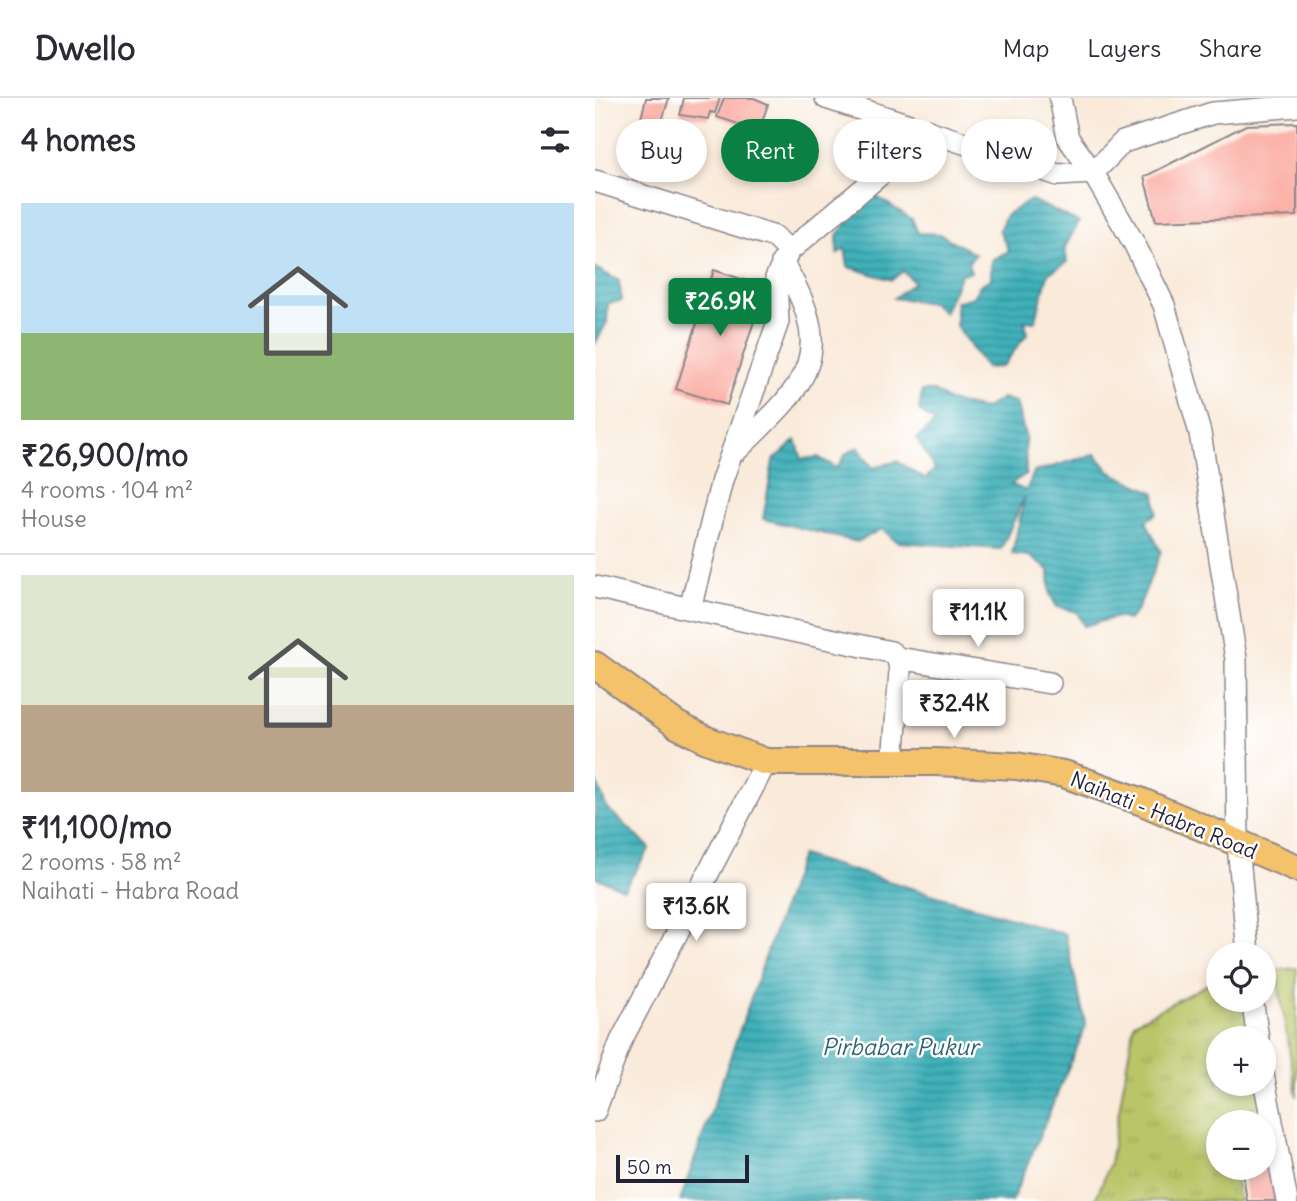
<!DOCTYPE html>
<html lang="en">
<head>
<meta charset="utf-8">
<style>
	body { margin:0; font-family:Delius,sans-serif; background:#f7f7f7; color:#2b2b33; height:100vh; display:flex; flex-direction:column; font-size:26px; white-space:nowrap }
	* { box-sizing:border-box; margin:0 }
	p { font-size:23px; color:#7c7c81 }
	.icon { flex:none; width:38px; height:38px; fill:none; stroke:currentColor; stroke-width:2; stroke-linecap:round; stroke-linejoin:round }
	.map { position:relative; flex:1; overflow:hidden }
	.details { display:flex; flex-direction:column; background:#fff; width:595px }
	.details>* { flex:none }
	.hud { position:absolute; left:21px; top:21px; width:576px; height:63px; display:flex; gap:14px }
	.controls { position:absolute; left:611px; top:844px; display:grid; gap:14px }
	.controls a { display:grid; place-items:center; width:70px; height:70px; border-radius:50%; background:#fff; box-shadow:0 4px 10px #0003; font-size:35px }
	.scale { position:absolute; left:21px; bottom:18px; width:133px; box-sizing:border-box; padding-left:7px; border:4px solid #22223b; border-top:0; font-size:19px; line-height:24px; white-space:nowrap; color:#22223b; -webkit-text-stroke:5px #fff; paint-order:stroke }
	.price { position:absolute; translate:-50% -60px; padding:0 16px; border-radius:7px; background:#fff; color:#222; font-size:23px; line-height:46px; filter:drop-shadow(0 2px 4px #0008) }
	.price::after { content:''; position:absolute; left:50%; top:42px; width:21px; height:16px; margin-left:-10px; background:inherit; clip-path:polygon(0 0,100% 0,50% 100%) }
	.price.current { background:#0b8043; color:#fff }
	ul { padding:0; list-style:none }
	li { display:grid; align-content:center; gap:14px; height:371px; padding:0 21px }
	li+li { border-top:2px solid #e1e1e2 }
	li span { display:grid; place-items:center; height:217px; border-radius:0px; color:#555 }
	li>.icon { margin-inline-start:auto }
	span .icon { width:126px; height:126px; fill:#fffc; stroke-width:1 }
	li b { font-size:30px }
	h2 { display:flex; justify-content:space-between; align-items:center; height:84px; padding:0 21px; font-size:30px }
	.pill { padding:0 24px; border-radius:32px; background:#fff; box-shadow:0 4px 10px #0003; font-size:24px; line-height:63px }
	.pill.current { background:#0b8043; color:#fff }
	header { display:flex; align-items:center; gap:42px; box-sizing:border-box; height:98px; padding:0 35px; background:#fff; border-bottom:2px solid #e1e1e2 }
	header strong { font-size:33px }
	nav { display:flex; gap:38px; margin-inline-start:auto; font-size:24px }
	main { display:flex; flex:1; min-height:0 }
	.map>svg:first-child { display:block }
	.grass { fill:url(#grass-tufts); stroke:#6e7451; stroke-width:2 }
	.water { fill:url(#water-rules); stroke:#30697a; stroke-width:2 }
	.building { fill:#faa89d }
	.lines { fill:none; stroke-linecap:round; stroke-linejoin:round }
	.minor-casing { stroke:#8e868a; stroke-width:24 }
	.major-casing { stroke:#8e868a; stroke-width:30 }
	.minor { stroke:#fff; stroke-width:21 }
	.major { stroke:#f3c26a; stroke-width:26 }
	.labels { text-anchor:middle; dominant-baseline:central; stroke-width:5; stroke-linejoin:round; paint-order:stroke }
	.street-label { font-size:21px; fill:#22223b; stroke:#fff }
	.water-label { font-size:23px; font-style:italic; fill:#2f6274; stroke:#fff }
</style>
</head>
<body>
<header>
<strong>Dwello</strong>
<nav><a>Map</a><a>Layers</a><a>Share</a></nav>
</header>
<main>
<section class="details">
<h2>4 homes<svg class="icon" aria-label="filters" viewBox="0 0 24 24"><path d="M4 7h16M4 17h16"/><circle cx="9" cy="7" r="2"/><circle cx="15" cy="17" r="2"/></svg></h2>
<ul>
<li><span style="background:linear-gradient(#bfe0f5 60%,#8fb573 0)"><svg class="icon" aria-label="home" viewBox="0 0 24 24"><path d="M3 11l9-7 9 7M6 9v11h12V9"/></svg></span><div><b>₹26,900/mo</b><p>4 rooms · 104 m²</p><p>House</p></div></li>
<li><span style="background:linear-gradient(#dfe7d0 60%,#b9a48a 0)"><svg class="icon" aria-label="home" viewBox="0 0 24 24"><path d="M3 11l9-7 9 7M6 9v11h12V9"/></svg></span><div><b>₹11,100/mo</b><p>2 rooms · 58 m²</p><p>Naihati - Habra Road</p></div></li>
</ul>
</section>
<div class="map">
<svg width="702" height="1103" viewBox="0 0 702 1103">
	<defs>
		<pattern id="grass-tufts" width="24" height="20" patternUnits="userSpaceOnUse" patternTransform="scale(1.75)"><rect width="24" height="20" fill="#b9c567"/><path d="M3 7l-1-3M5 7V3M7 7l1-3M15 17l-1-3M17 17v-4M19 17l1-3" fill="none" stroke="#9fa95a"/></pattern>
		<pattern id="water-rules" width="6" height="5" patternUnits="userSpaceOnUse" patternTransform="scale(1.75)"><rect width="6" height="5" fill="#3fb0b9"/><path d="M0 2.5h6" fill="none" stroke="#348f98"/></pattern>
	</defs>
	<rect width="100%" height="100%" fill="#fff"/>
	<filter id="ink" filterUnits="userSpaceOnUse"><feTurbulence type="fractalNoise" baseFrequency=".0143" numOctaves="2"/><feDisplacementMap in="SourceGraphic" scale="14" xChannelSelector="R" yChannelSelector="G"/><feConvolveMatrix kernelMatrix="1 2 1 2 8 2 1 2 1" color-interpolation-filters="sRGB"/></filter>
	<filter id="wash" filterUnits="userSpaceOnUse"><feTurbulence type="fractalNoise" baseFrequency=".00686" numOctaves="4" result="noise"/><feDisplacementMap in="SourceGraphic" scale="28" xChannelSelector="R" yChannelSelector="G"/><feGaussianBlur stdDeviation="1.57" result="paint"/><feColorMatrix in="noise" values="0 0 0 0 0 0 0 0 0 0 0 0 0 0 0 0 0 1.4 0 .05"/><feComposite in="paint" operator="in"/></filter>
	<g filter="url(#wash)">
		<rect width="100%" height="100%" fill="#f9eada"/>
		<path class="grass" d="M702,870v129l-21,-127z
			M623,881v20h34l5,39h-39v45h45l7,54 -6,2 -1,-17h-45v45h15l7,34h-145l15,-38 24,-140z"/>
		<path class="water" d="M276,95l41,26 6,14 22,1 35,20 -7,9 3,9 -10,2 -17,39 -12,-10 -38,-5 20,-16 -11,-11 -11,9 -44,-13 -3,-19 -8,6v-19z
			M436,102l48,22 -14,25 2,15 -19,12 -13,48 -10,-1 2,13 -25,33 -16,1 -30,-42v-24l17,-5 7,-12 11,-6v-19l18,-9 -10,-21 7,-15z
			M0,170l24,13 3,20 -14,2 -1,19 -12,22z
			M327,293h12l15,10 35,8 18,-11 14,4 9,33 1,39 -15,10 15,7 8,-19 61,-18 15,18 45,21 2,20 -11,8 15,31 -24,59 -9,9 -11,-3 -33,9 -7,-14 -20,-5 -7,-13 -1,-24 -20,-14 -17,-2 13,-58 -24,53 -104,-7 -15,-13 -25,13 -94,-23 10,-58 23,-21 6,19 16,-2 19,11 9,-14 12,-7 15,21 24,-7 28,18 10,-10 -18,-30 18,-17 -16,-11z
			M0,680l12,30 43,40 -26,41 -29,-12z
			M206,757l264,79 21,92 -74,175h-332z"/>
		<g id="blocks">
			<path class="building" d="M51,0h23l-7,23 -7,-3 -2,8 -13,-3z
				M89,0h36l-5,15 -5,-1 -2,7 -28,-4z
				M129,0h30l14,6 -9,27 -42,-14z
				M702,25v93l-141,5 -12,-44 102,-52z
				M414,27l18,1 1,32 -23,-8 -1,-12z
				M119,172l51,17 -38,118 -51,-16z
				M672,1052l9,51h-29l-5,-34h21v-16z"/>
		</g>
	</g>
	<g filter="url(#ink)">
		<use href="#blocks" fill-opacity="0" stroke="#8e868a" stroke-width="2"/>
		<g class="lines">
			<g class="minor-casing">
				<path id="minor" d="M231,0l105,34
					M465,0l8,40 25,35 42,72 29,60 36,128 36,226 2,186 10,109
					M0,83l180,56 14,14
					M142,352c70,-67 102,-94 45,-188
					M0,489l95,22
					M303,560l152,25
					M298,665l7,-92 -2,-13 -7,-6 -201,-43 32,-129 56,-158 -2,-44 13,-27 142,-119 127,43 35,-2 30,-31 90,-29 84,-7
					M657,901l6,39
					M668,976l24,127
					M0,1013l26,-70 145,-279"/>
			</g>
			<g class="major-casing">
				<path id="major" d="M0,567l82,60 30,15 59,22h170l80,4 48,8 76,27 157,67"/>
			</g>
			<use href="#minor" class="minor"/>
			<use href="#major" class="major"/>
		</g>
	</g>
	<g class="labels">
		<g class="street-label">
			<text transform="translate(569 717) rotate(22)">Naihati - Habra Road</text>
		</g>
		<g class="water-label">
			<text x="305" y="948">Pirbabar Pukur</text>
		</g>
	</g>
</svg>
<div class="controls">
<a><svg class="icon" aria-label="locate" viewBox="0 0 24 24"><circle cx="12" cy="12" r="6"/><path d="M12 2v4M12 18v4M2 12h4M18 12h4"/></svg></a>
<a>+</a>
<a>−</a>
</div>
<div class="scale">50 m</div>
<b class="price current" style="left:125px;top:240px">₹26.9K</b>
<b class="price" style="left:383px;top:551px">₹11.1K</b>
<b class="price" style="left:359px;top:642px">₹32.4K</b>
<b class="price" style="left:101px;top:845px">₹13.6K</b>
<div class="hud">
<a class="pill">Buy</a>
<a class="pill current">Rent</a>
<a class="pill">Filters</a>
<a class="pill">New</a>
</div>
</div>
</main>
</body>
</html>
